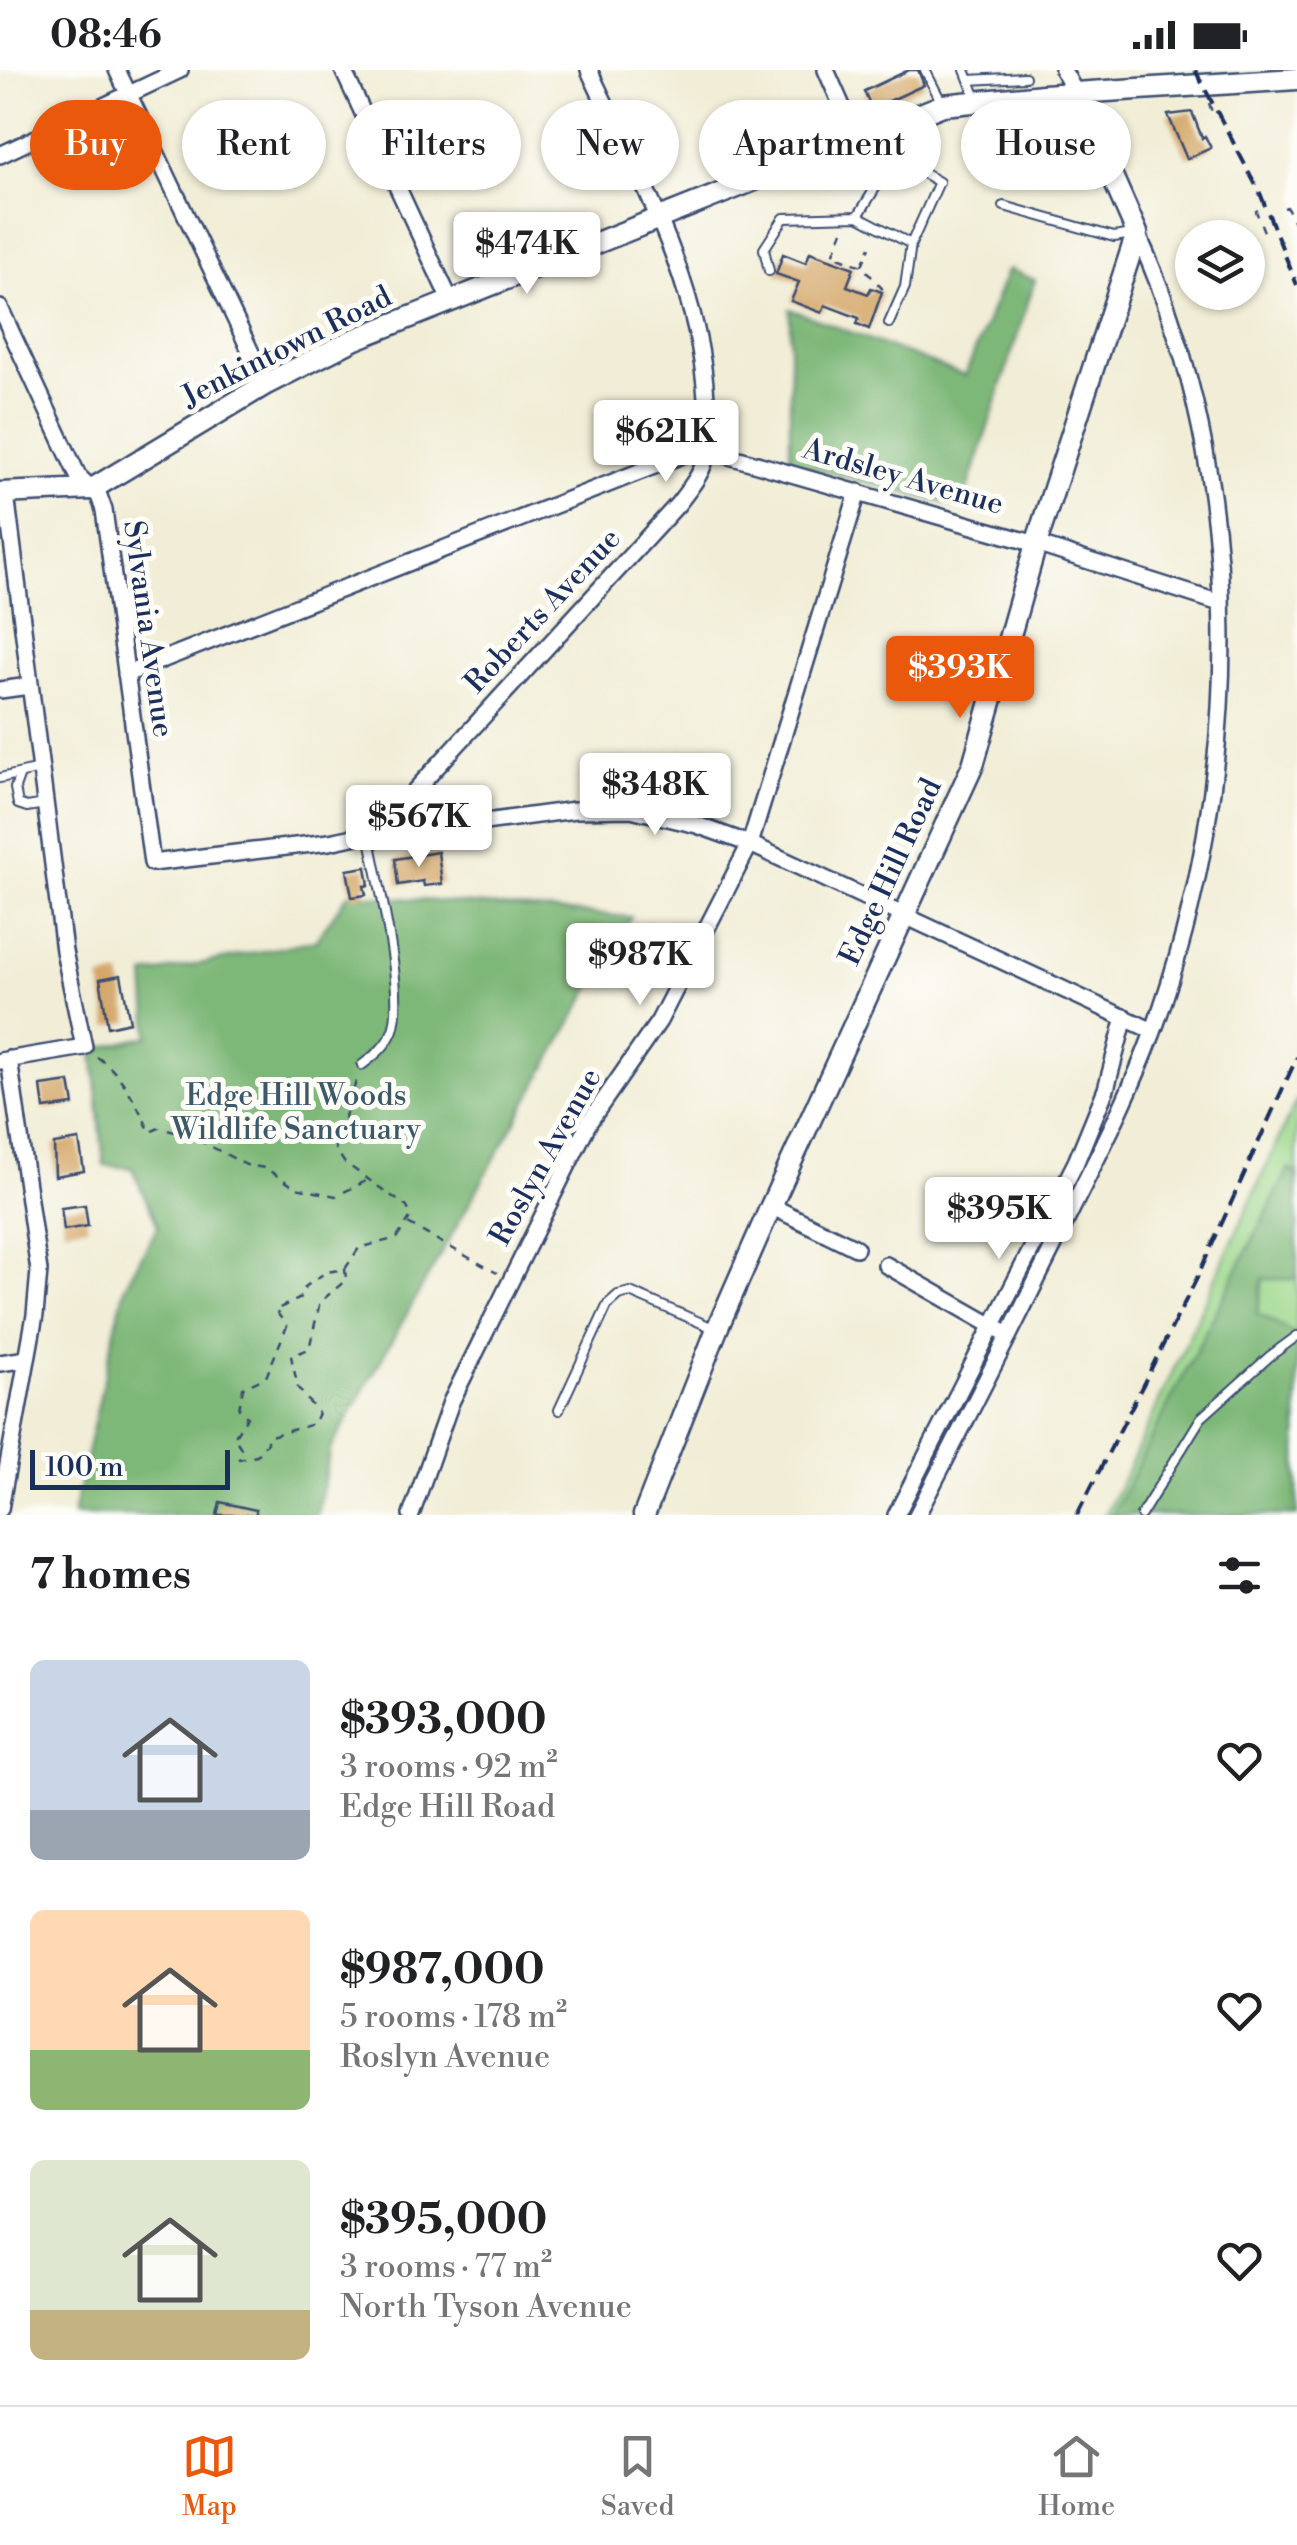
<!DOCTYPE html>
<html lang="en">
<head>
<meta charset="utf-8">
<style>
	body { margin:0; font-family:"Libre Bodoni",serif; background:#f2f2f2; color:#202124; height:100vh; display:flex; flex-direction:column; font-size:38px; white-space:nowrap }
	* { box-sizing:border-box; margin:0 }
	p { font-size:32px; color:#757577 }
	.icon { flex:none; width:55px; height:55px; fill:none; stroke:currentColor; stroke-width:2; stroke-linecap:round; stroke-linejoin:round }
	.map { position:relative; height:1445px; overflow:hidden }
	.panel { display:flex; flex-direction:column; background:#fff; flex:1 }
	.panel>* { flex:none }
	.guide { position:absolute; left:30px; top:30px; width:1238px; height:90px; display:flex; gap:20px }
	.tools { position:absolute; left:1175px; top:150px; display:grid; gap:20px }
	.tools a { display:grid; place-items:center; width:90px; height:90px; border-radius:50%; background:#fff; box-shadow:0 2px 8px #0004; font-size:50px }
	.scale { position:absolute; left:30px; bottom:25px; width:200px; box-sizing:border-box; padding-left:10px; border:5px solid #1b2f5e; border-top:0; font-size:28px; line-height:35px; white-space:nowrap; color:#1b2f5e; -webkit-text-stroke:8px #fdfcf7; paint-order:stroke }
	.price { position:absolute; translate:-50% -85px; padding:0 22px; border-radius:10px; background:#fff; color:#222; font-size:32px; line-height:65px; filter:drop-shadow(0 2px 5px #0008) }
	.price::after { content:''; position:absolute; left:50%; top:60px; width:30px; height:22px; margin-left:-15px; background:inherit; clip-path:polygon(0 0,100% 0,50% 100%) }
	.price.on { background:#ea580c; color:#fff }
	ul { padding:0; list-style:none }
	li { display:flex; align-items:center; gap:30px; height:250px; padding:0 30px }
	li span { display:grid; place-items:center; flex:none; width:280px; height:200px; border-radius:15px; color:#555 }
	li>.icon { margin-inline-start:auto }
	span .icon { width:120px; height:120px; fill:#fffc; stroke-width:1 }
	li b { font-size:42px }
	h2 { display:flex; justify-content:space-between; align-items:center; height:120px; padding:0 30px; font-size:42px }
	.pill { padding:0 35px; border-radius:45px; background:#fff; box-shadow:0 2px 8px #0004; font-size:35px; line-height:90px }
	.pill.on { background:#ea580c; color:#fff }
	.status { display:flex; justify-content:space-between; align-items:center; height:70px; padding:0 50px; background:#fff; direction:ltr }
	.status svg { height:28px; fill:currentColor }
	.dock { display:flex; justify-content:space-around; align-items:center; height:140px; border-top:2px solid #e0e0e0; background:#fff; font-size:28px; color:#757577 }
	.dock a { display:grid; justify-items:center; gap:5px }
	.dock .on { color:#ea580c }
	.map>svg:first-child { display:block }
	.green { fill:#9dd88c; stroke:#5c8475; stroke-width:2.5 }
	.forest { fill:#7eb878; stroke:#4c746b; stroke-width:2.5 }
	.building { fill:#d4a86b }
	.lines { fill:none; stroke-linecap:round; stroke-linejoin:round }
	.service-casing { stroke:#3b4c70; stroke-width:12 }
	.minor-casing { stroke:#3b4c70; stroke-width:20 }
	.tertiary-casing { stroke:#3b4c70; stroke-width:25 }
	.path { stroke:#3b4c70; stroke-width:2.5; stroke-dasharray:8 8; stroke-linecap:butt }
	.service { stroke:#fff; stroke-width:8 }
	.minor { stroke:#fff; stroke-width:15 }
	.tertiary { stroke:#fff; stroke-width:20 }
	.rail { stroke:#1b2f5e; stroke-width:4; stroke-dasharray:15 8; stroke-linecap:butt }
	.labels { text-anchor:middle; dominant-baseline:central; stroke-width:10; stroke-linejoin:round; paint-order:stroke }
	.street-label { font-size:30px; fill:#1b2f5e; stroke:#fdfcf7 }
	.park-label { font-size:30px; fill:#3c596a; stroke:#fdfcf7 }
</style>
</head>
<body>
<div class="status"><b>08:46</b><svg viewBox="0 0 49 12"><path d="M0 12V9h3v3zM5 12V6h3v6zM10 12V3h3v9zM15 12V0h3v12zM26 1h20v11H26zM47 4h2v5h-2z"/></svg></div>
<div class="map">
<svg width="1297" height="1445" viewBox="0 0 1297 1445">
	<rect width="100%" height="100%" fill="#fdfcf7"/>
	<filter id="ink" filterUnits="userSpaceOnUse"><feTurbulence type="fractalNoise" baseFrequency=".01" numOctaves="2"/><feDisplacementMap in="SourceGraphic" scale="20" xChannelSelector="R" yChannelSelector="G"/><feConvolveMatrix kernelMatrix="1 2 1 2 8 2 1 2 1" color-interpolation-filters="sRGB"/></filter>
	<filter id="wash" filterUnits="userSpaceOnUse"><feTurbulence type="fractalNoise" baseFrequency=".0048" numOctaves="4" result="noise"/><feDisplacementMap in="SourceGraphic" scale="40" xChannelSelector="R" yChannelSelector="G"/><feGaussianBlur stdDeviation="2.25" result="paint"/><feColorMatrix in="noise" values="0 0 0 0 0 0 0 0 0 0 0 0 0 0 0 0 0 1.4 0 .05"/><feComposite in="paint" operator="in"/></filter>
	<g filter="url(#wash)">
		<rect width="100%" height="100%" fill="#f1edd6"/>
		<path class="green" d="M1297,1029v416h-192l28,-56z"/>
		<path class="forest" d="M1008,199l27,11 -73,228 -172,-46v-153l175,67z
			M348,824l283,23 -301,533 -13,65h-244l52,-229 33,-60 -26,-58 -28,-3 -11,-115 56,-14 -4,-61 171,-35z
			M1289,1099l8,6v104h-34l-6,34 40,22v180h-185z"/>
		<g id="blocks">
			<path class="building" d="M909,0h9l6,15 -52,24 -8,-18z
				M1192,42l10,26 3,-2 6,12 -24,11 -19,-44z
				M810,182l44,16 -7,18 21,8 3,-6 11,4 -13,37 -12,-5 2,-6 -34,-13 -3,8 -31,-12 8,-19 -23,-8 7,-20 23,9z
				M438,782l4,32 -18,2 -1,-5 -25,4 -3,-26z
				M366,797l3,18 -5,1 2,9 -14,2 -5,-27z
				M121,905l9,47 -22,5 -8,-48z
				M70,1012l4,23 -30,4 -3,-23z
				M79,1070l5,31 -29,5 -1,-32z
				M85,1135l3,21 -24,4 -3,-22z
				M220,1432l36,8v5h-39z"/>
		</g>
	</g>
	<g filter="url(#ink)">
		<use href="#blocks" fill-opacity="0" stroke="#3b4c70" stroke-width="2.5"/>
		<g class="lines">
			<g class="service-casing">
				<path id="service" d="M925,0l18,35
					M965,0l11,28
					M969,10l56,-3
					M882,107l32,-9 25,14 -28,62
					M1004,136l110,31 18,-3
					M858,146l53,28 -6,43 -16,36
					M769,201l-5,-22 20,-31 74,-2 24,-39 -23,-35
					M20,704l-5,14 3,16 9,3 18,-3
					M0,708l40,-9
					M362,995c13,-10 25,-19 31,-35 13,-39 -16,-151 -24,-197
					M559,1340l49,-106 10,-9 12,-3 83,36
					M1141,1445l60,-97 69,-62 27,-20"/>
			</g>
			<g class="minor-casing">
				<path id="minor" d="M117,0l149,314
					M343,0l107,230
					M826,0l30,68
					M1063,0l13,24
					M0,85l180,-85
					M0,238l78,168 21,20 5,14 48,353 177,-21 48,-10 63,-4 135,-18 56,-1 66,16 53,19 403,187
					M126,604l523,-206 41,-16 18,-2 328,94 184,59
					M0,620l29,-4
					M377,762l301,-328c12,-16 26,-32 29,-52 3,-17 1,-37 -1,-54 -7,-119 -68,-222 -117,-328
					M0,991l84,-14 -20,-96 -58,-457
					M771,1136l85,42
					M886,1195l114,65
					M0,1293l27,-4
					M0,1439l35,-194 4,-44 -30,-212
					M411,1445l40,-113 138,-280 70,-101 91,-177 108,-352
					M896,1445l180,-353 30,-73 19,-72
					M917,1445c49,-95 97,-189 144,-284 32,-66 67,-131 92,-199 92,-253 97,-552 -16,-799"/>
			</g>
			<g class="tertiary-casing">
				<path id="tertiary" d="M0,423l92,-4 174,-105 87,-44 590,-235 100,-10 254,-16
					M644,1445l73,-186 54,-123 202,-441 63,-221 101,-311 -61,-139"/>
			</g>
			<path class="path" d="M1209,33l4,12
				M1284,138l3,-1 10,22
				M1258,140l-2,1 10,26
				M843,161l-10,24 29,11 26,29
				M862,195l8,-18
				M97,987c26,17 40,48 53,75l9,-4 32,8 55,29 19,3 31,20 40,8 32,-16
				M408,1154l89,49
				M345,1199l1,11 -26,22 -11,47 -18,7 7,32 20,25 -5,11 -46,13v6l-10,12 -18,4 2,-11 -7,-11 13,-20 -8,-8 4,-21 23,-11 21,-51 -12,-16 24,-11 6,-12 21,-15 19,-3 14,-21 38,-10 14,-22 -4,-9 -63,-45 -9,-14 23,-73"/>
			<use href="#service" class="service"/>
			<use href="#minor" class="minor"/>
			<use href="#tertiary" class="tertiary"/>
			<path class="rail" d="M1195,0l65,123 37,92
				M1077,1445l120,-237 100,-221"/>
		</g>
	</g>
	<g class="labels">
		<g class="street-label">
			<text transform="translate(287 277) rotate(-27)">Jenkintown Road</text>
			<text transform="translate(903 407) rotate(16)">Ardsley Avenue</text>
			<text transform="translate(543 541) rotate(-47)">Roberts Avenue</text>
			<text transform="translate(148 559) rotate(82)">Sylvania Avenue</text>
			<text transform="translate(891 802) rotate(-65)">Edge Hill Road</text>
			<text transform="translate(546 1087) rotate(-61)">Roslyn Avenue</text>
		</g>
		<g class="park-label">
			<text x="296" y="1026">Edge Hill Woods<tspan x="296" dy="34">Wildlife Sanctuary</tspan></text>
		</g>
	</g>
</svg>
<div class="tools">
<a><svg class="icon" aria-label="layers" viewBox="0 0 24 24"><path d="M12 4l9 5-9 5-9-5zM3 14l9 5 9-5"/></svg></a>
</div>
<div class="scale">100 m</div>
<b class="price" style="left:527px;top:227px">$474K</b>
<b class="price" style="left:666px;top:415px">$621K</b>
<b class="price on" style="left:960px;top:651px">$393K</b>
<b class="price" style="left:655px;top:768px">$348K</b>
<b class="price" style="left:419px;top:800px">$567K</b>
<b class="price" style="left:640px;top:938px">$987K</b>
<b class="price" style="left:999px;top:1192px">$395K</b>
<div class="guide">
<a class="pill on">Buy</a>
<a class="pill">Rent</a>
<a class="pill">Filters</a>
<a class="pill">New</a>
<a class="pill">Apartment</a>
<a class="pill">House</a>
</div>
</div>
<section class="panel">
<h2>7 homes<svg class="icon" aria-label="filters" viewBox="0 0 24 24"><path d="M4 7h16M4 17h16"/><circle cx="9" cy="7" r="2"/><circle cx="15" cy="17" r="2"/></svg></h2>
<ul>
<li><span style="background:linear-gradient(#c9d6e8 75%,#9aa5b1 0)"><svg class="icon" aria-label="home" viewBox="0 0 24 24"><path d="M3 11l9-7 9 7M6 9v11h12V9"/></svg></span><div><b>$393,000</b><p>3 rooms · 92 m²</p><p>Edge Hill Road</p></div><svg class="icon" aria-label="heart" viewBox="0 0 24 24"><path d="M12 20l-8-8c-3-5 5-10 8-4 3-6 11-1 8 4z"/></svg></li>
<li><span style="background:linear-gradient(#ffd9b3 70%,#8fb573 0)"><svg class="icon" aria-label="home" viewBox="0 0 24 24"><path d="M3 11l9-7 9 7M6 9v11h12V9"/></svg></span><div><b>$987,000</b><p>5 rooms · 178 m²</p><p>Roslyn Avenue</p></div><svg class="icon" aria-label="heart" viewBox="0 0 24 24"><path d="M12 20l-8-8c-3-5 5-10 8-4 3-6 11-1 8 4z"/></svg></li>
<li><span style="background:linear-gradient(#dfe7d0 75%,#c2b280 0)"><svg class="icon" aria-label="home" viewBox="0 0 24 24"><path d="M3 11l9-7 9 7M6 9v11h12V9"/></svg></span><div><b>$395,000</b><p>3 rooms · 77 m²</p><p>North Tyson Avenue</p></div><svg class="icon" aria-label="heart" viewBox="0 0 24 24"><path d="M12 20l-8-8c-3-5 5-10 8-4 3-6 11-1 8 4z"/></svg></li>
</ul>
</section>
<nav class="dock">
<a class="on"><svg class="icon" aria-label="map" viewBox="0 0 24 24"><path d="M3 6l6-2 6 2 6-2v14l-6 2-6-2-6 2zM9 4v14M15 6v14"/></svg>Map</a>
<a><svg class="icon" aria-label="saved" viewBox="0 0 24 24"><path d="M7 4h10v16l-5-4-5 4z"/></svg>Saved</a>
<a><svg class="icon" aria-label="home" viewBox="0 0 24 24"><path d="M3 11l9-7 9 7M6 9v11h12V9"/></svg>Home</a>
</nav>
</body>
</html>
